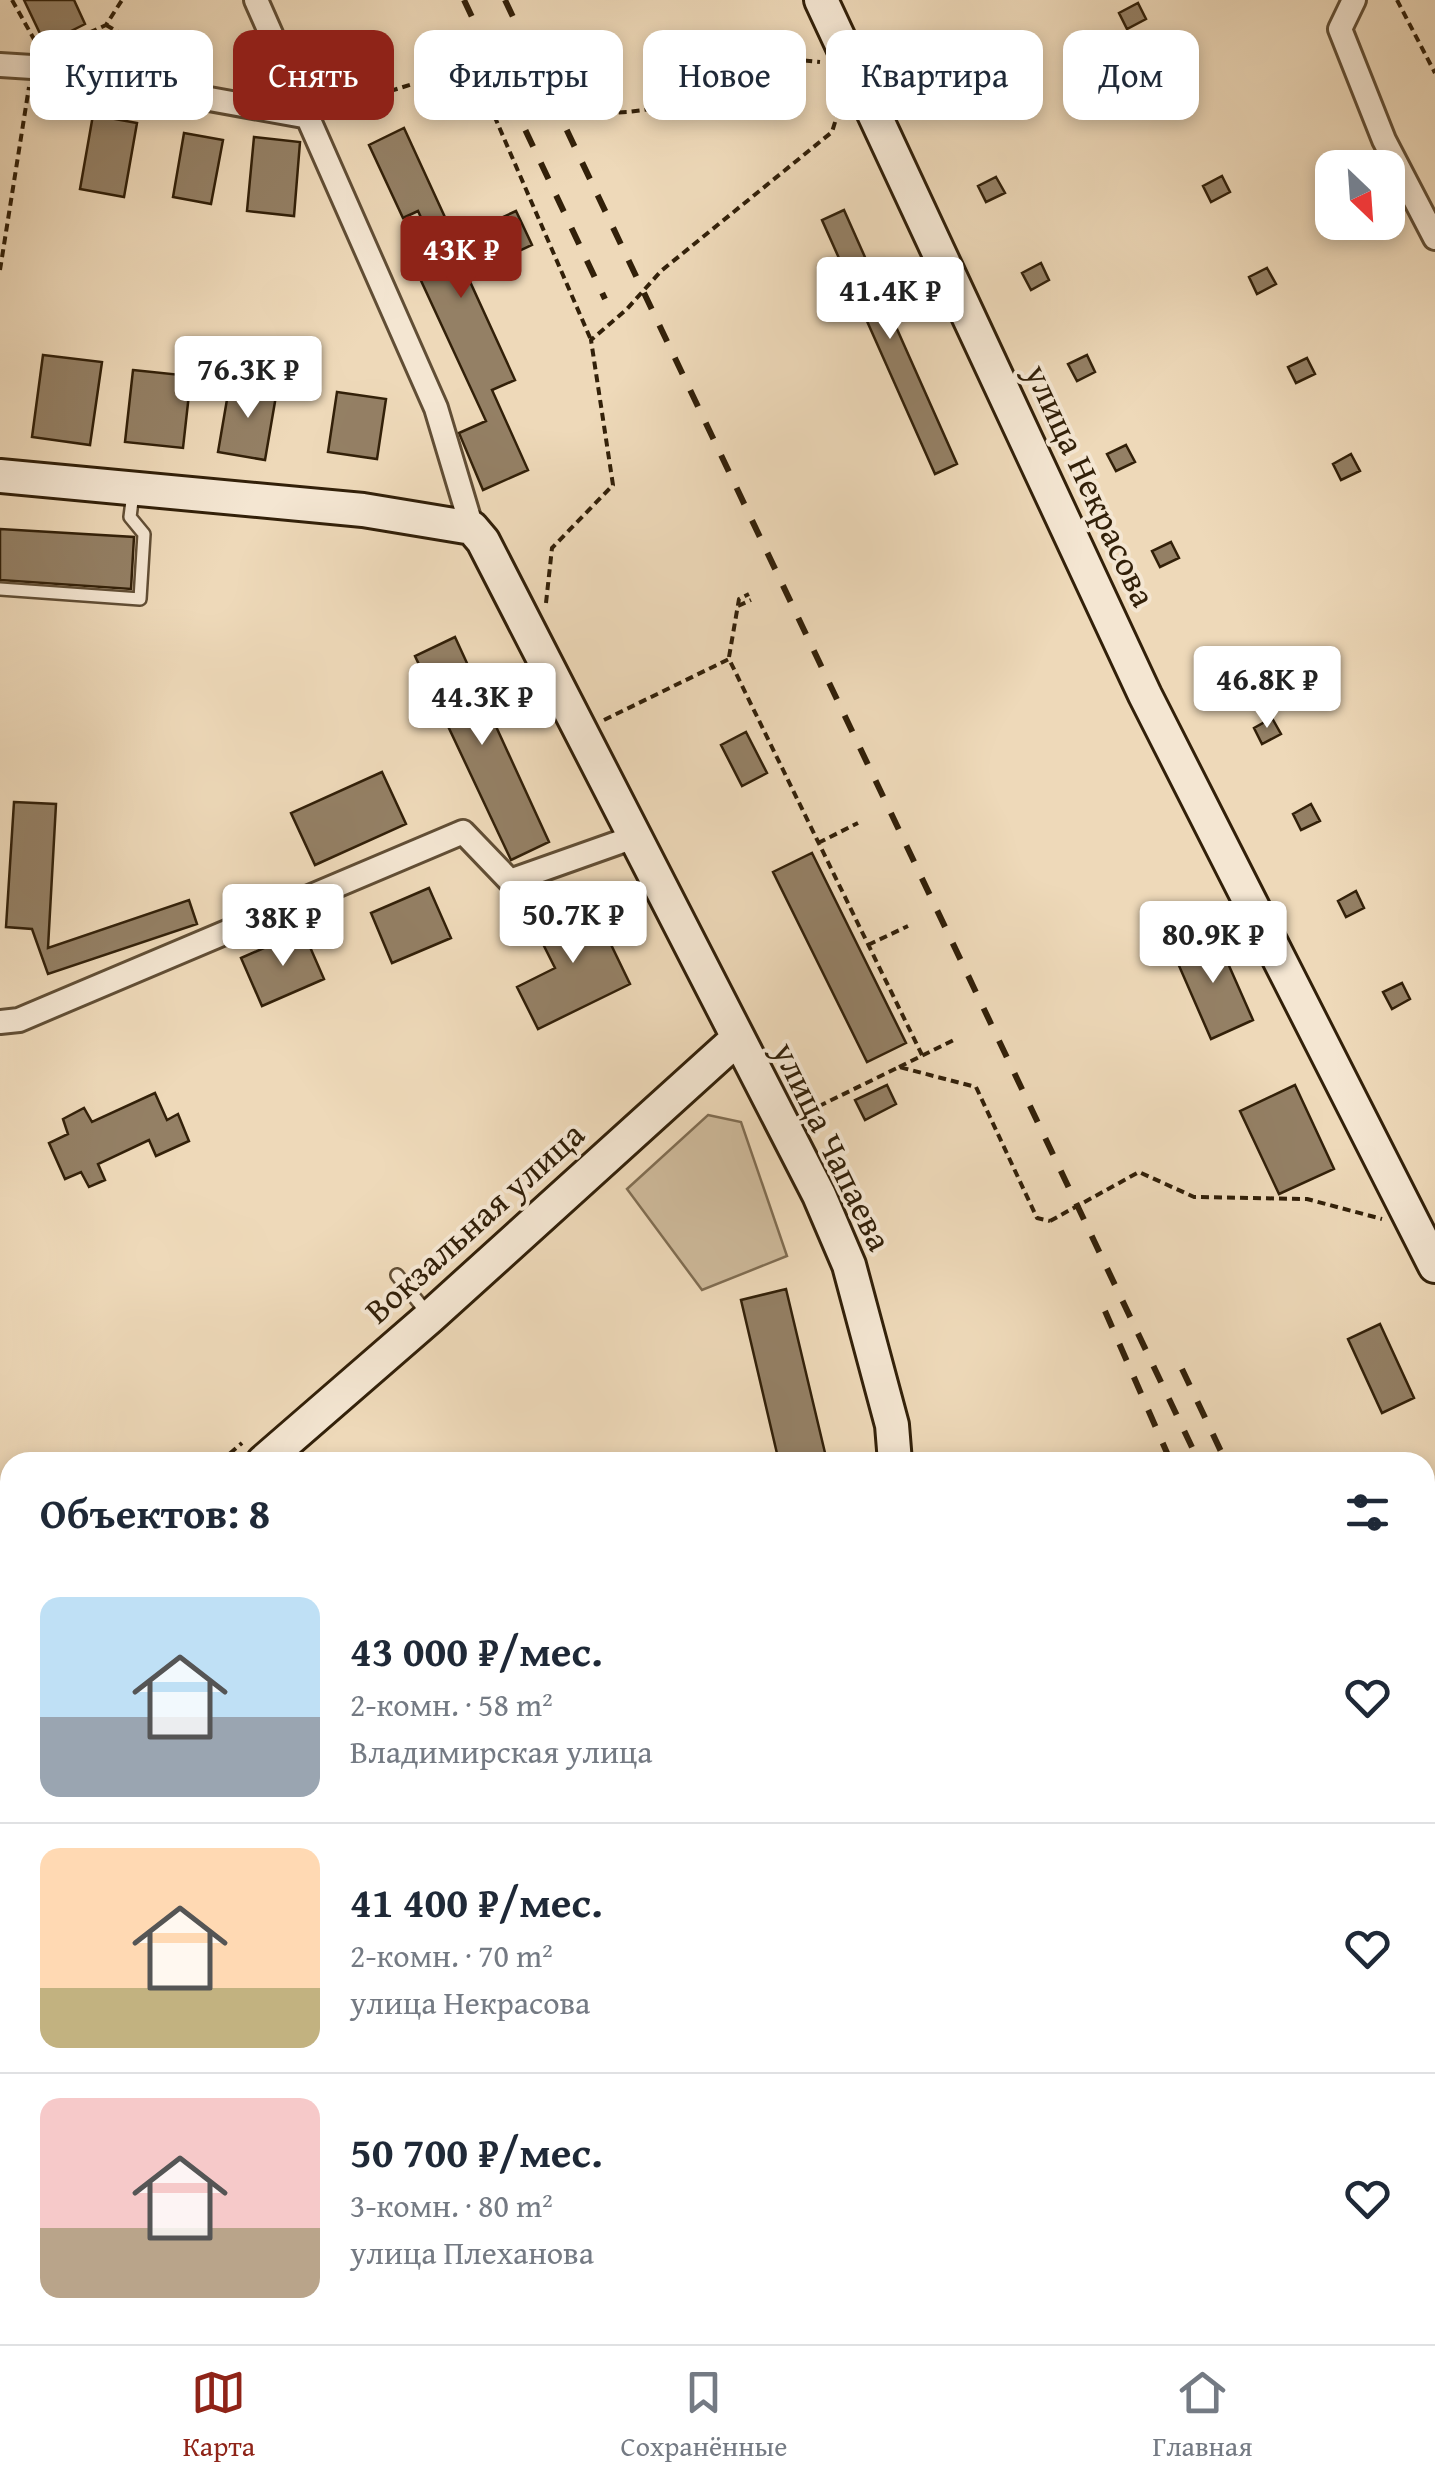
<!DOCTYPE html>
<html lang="ru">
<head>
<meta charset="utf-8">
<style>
	body { margin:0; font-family:"Gentium Book Plus",serif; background:#f2f2f3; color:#1f2937; height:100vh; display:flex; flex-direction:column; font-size:38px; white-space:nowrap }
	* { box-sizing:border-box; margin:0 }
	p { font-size:32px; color:#747a83 }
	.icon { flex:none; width:55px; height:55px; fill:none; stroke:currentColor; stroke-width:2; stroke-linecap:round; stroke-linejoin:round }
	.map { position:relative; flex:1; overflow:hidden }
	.details { position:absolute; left:0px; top:1452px; width:1435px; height:892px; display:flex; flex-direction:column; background:#fff; border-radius:30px 30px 0 0; box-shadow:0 5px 15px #0003 }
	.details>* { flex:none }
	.guide { position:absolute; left:30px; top:30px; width:1375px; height:90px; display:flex; gap:20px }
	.needle { width:65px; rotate:155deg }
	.buttons { position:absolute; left:1315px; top:150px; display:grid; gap:20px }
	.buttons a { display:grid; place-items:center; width:90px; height:90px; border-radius:20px; background:#fff; box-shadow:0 5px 15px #0003; font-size:50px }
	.price { position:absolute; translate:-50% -85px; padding:0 22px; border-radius:10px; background:#fff; color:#222; font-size:32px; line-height:65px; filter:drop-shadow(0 2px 5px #0008) }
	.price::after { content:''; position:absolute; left:50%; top:60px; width:30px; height:22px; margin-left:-15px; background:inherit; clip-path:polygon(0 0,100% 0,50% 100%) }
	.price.on { background:#8f2418; color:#fff }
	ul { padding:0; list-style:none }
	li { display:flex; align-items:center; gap:30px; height:250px; padding:0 40px }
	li+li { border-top:2px solid #e0e1e3 }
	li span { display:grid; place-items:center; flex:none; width:280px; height:200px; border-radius:20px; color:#555 }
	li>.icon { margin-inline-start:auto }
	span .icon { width:120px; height:120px; fill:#fffc; stroke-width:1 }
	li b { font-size:42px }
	h2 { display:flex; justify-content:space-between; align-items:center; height:120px; padding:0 40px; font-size:42px }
	.tag { padding:0 35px; border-radius:20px; background:#fff; box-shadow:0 5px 15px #0003; font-size:35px; line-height:90px }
	.tag.on { background:#8f2418; color:#fff }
	.menu { display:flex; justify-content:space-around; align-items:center; height:140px; border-top:2px solid #e0e1e3; background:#fff; font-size:28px; color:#747a83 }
	.menu a { display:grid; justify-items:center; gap:5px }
	.menu .on { color:#8f2418 }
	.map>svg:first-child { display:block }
	.green { fill:#ceba9b; stroke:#806d52; stroke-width:2.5 }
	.building { fill:#948065; stroke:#322009; stroke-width:2.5 }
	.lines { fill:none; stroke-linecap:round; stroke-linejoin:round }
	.lane-casing { stroke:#614e35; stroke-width:16 }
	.street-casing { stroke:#614e35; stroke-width:28 }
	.secondary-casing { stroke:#322009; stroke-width:38 }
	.path { stroke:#322009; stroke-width:4; stroke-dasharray:8 5; stroke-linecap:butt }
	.lane { stroke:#f4e6d2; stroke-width:11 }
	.street { stroke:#f4e6d2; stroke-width:22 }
	.secondary { stroke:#f4e6d2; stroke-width:32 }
	.rail { stroke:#322009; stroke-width:6; stroke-dasharray:18 18; stroke-linecap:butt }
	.labels { text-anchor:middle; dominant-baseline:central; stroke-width:8; stroke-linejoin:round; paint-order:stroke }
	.street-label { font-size:35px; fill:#322009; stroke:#f4e6d2 }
</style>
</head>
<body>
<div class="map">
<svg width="1435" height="2344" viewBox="0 0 1435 2344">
	<rect width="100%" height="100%" fill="#eed9b9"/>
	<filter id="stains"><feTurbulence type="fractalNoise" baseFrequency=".002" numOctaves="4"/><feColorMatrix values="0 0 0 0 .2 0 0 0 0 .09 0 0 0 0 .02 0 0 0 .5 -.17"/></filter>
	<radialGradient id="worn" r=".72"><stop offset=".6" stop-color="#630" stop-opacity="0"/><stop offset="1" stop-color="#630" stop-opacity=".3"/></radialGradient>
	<path class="green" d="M708,1115l33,7 46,134 -85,34 -75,-101z
		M1425,1903l10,17v244l-8,-8 -2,-14z
		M311,2335l103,9h-103z"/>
	<path class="building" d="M24,0h50l11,24 -40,20z
		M1138,3l8,16 -19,10 -8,-16z
		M1177,89l8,17 -19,9 -8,-16z
		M957,90l9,17 -19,9 -9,-16z
		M93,115l44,8 -13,74 -44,-8z
		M404,128l51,111 61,-28 16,34 -65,30 48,105 -23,10 36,80 -45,20 -24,-57 27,-12 -75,-162 24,-11 -17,-37 -15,7 -34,-73z
		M184,133l39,7 -12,64 -38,-7z
		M254,137l46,5 -6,74 -47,-5z
		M1222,176l8,16 -19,10 -8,-16z
		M996,177l9,16 -19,9 -8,-16z
		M844,210l113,254 -22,10 -113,-254z
		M1041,263l8,17 -18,10 -9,-17z
		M1267,268l9,16 -19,10 -8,-17z
		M43,355l59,7 -12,83 -58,-8z
		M1087,355l8,17 -18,9 -9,-17z
		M1307,358l8,16 -19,9 -8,-16z
		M133,370l58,6 -8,72 -58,-6z
		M230,382l47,8 -12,70 -47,-8z
		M337,392l49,7 -9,60 -49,-7z
		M1126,445l9,17 -19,9 -9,-17z
		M1351,454l9,17 -19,9 -8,-16z
		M0,529l134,8 -3,52 -131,-9z
		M1171,542l8,16 -19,9 -8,-16z
		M455,637l94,205 -38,18 -96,-204z
		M1272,718l9,16 -19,10 -8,-16z
		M746,732l21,41 -25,13 -21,-41z
		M382,772l24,52 -91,41 -24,-52z
		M14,802l42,2 -8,144 141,-48 8,24 -149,50 -16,-45 -26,-2z
		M1311,804l9,17 -19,9 -8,-16z
		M812,853l94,190 -39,19 -94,-190z
		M429,888l22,50 -59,25 -21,-50z
		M1356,891l8,17 -18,9 -8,-16z
		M589,899l41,85 -92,45 -21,-42 38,-19 -21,-42z
		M303,931l21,48 -62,27 -21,-48z
		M1215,934l38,86 -42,19 -38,-87z
		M1402,983l8,16 -18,10 -9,-17z
		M887,1085l9,19 -31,16 -10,-20z
		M1295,1085l39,84 -55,25 -39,-83z
		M155,1093l12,27 11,-6 11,27 -33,15 -7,-16 -51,24 7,16 -16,7 -8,-15 -16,7 -16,-36 19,-9 -5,-15 21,-11 8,14z
		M786,1289l40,168 -22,5h-25l-38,-162z
		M1380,1324l34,74 -32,15 -34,-74z"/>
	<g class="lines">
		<g class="lane-casing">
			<path id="lane" d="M0,589l140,10 4,-65 -14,-17 3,-24
				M397,1275l30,38"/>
		</g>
		<g class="street-casing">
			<path id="street" d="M256,0l180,408 36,120
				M1354,0l-14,29 44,111 51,98
				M0,65l32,2 277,50
				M0,1022l19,-2 444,-188 47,49 127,-45
				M0,1934l10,-135
				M0,2322l10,1
				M88,2335l59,9
				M288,2344l1,-9"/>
		</g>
		<g class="secondary-casing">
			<path id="secondary" d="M821,0l324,695 290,571
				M0,476l363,34 109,18 11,13 336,654 30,70 43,160 3,37
				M263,1462l167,-145 307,-278
				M0,1687l10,-6
				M1425,2207l10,-2
				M822,2344l1,-9
				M1198,2344l8,-9"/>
		</g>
		<path class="path" d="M12,0l27,48
			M1397,0l38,73
			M106,25l83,48
			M54,49l52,-24 16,-25
			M484,92l107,248
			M328,111l97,-31 59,12 41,2 80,19 22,-1 33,-4 127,-49 33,3
			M0,270l29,-183
			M546,603l6,-55 61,-63 -22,-145 36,-31 34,-38 171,-139 8,-26
			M738,606l13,-6
			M729,657l10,-58 10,-5
			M604,720l125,-61 193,396
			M818,843l40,-20
			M868,945l40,-19
			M899,1067l57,-28
			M807,1112l92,-45 77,20 61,131 13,3
			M1050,1221l89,-49 55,25 113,2 75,20
			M220,1462l22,-19
			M503,2344l4,-9"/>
		<use href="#lane" class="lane"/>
		<use href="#street" class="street"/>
		<use href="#secondary" class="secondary"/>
		<path class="rail" d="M464,0l141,299
			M505,0l694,1462
			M1105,1311l66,151
			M1182,1369l44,93
			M1425,1839l10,21
			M1425,1872l10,19
			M1417,2335l1,9"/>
	</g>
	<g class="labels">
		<g class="street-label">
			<text transform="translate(1091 485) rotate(65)">улица Некрасова</text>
			<text transform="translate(833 1146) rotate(64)">улица Чапаева</text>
			<text transform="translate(474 1222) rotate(-42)">Вокзальная улица</text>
		</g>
	</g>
	<rect width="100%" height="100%" filter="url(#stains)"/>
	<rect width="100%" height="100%" fill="url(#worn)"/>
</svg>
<div class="buttons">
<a><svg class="needle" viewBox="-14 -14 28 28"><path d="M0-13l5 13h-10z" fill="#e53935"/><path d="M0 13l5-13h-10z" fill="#747a83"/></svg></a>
</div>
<b class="price on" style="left:461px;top:301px">43K ₽</b>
<b class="price" style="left:890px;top:342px">41.4K ₽</b>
<b class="price" style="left:248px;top:421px">76.3K ₽</b>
<b class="price" style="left:1267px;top:731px">46.8K ₽</b>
<b class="price" style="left:482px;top:748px">44.3K ₽</b>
<b class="price" style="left:573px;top:966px">50.7K ₽</b>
<b class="price" style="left:283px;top:969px">38K ₽</b>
<b class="price" style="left:1213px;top:986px">80.9K ₽</b>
<div class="guide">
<a class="tag">Купить</a>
<a class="tag on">Снять</a>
<a class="tag">Фильтры</a>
<a class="tag">Новое</a>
<a class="tag">Квартира</a>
<a class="tag">Дом</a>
</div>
<section class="details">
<h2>Объектов: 8<svg class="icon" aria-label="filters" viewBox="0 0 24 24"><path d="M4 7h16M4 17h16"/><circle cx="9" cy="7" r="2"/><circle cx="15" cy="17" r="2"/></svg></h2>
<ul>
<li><span style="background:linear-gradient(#bfe0f5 60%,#9aa5b1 0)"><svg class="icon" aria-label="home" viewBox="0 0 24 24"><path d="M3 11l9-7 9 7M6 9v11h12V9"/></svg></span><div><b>43 000 ₽/мес.</b><p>2-комн. · 58 m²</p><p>Владимирская улица</p></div><svg class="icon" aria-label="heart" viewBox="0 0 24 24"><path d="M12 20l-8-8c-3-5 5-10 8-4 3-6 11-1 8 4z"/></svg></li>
<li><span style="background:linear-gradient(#ffd9b3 70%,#c2b280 0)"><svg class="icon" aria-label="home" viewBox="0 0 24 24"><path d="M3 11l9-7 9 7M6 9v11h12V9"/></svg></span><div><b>41 400 ₽/мес.</b><p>2-комн. · 70 m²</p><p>улица Некрасова</p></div><svg class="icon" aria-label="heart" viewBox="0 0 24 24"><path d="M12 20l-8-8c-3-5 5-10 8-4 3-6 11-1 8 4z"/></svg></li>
<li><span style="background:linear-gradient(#f6c9c9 65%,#b9a48a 0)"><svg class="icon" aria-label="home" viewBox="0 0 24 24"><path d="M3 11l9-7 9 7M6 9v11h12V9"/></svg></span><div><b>50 700 ₽/мес.</b><p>3-комн. · 80 m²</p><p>улица Плеханова</p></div><svg class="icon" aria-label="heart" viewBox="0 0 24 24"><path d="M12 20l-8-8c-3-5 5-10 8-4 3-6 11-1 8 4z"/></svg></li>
</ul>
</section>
</div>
<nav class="menu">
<a class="on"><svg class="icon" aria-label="map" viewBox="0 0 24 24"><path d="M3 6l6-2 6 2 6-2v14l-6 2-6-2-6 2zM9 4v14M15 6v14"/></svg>Карта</a>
<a><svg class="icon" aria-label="saved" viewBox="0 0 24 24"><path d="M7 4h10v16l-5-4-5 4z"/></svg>Сохранённые</a>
<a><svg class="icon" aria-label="home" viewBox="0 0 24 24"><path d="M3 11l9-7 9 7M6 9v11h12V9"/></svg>Главная</a>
</nav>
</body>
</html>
